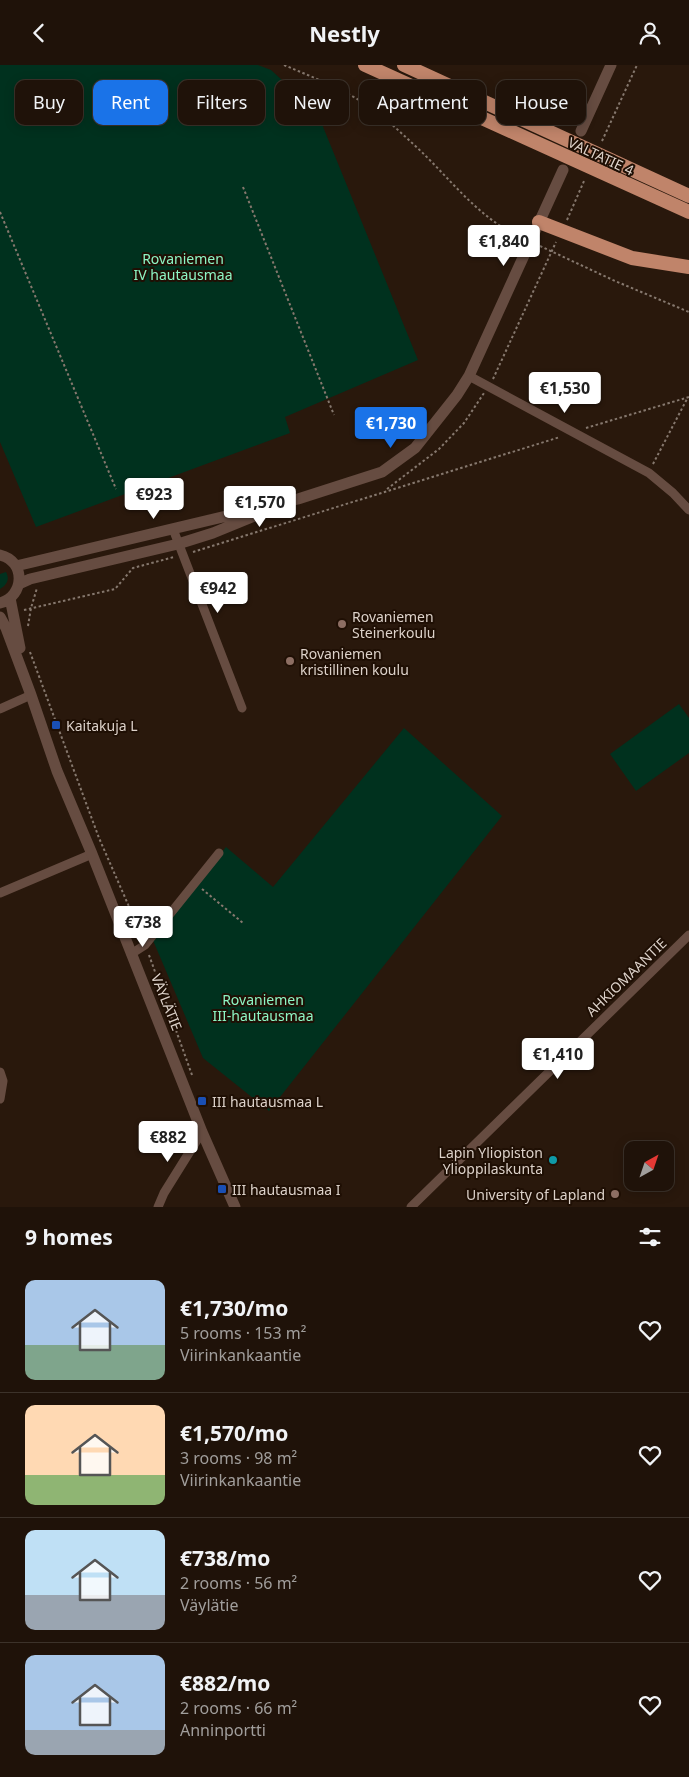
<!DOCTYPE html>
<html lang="en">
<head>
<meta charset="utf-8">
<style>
	body { margin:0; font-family:"Noto Sans",sans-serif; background:#271b12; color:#f1f3f6; height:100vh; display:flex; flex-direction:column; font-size:19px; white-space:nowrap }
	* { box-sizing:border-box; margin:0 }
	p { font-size:16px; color:#a19e9c }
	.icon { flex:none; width:28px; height:28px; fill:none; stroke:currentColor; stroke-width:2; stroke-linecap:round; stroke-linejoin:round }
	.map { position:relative; height:1142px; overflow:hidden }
	.sheet { display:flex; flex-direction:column; background:#1f1209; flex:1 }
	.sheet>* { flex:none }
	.top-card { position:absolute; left:15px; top:15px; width:660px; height:45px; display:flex; gap:10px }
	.needle { width:32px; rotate:40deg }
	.controls { position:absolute; left:624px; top:1076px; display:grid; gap:10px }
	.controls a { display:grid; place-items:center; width:50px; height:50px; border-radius:10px; background:#1f1209; box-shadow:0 2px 12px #0003,0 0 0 1px #3c322a; font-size:25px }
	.price { position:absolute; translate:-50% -42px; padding:0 11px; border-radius:5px; background:#fff; color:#222; font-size:16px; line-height:32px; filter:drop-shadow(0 1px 2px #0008) }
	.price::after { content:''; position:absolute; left:50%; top:30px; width:15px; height:11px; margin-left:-8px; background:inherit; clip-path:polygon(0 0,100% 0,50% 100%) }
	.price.current { background:#1a73e8; color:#fff }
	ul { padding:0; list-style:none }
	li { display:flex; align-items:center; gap:15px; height:125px; padding:0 25px }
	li+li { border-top:1px solid #3c322a }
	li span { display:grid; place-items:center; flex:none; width:140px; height:100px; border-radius:10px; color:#555 }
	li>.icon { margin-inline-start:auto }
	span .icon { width:60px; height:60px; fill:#fffc; stroke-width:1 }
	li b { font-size:21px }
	h2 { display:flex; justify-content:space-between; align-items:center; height:60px; padding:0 25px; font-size:21px }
	.tag { padding:0 18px; border-radius:10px; background:#1f1209; box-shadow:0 2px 12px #0003,0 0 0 1px #3c322a; font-size:18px; line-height:45px }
	.tag.current { background:#1a73e8; color:#fff }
	header { display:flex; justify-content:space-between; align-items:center; height:65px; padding:0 25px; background:#1f1209; font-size:22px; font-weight:700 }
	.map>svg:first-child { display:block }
	.green { fill:#00311e }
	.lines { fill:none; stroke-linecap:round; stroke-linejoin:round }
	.path { stroke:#86786e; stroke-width:2; stroke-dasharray:2.5 2.5; stroke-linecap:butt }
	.minor { stroke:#664c41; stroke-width:9 }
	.tertiary { stroke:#664c41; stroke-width:11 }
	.trunk { stroke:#c0846a; stroke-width:14 }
	.education-dot { fill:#8d6e63; stroke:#1f0f04; stroke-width:2 }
	.transit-dot { fill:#1a4fb4; stroke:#1f0f04; stroke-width:2 }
	.culture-dot { fill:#0f9aa8; stroke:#1f0f04; stroke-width:2 }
	.labels { text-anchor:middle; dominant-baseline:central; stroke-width:4; stroke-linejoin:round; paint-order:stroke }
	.street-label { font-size:14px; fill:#ddd2ca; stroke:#1f0f04 }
	.park-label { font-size:14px; fill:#8df5c4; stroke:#1f0f04 }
	.poi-label { font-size:14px; fill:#ddd2ca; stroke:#1f0f04; text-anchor:start }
</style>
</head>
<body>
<header><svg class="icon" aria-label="back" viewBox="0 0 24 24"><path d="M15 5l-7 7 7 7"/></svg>Nestly<svg class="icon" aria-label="person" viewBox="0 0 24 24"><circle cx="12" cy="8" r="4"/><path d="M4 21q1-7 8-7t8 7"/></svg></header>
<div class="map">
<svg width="689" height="1142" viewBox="0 0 689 1142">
	<rect width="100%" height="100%" fill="#29180c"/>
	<path class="green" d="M0,0h258l13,5 46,42 101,248 -133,57 5,16 -254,94 -36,-85z
		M6,507c4,7 1,13 -6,17v-15z
		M679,639l10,14v35l-53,38 -26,-37z
		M404,663l98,88 -233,295 -66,-53 -51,-120 74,-91 47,40z"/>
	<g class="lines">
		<path class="path" d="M284,0c28,12 57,23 83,40 15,10 30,24 44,37 36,32 64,74 109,95
			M602,76l35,-76
			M243,122l91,228
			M0,147l116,277
			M567,155l17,-39
			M540,181l75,35 74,31
			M493,314l63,-137
			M586,363l103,-31
			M653,399l35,-67
			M387,424l52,-40 25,-26 20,-30
			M193,487l367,-115
			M24,545l91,-21 18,-21 41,-11
			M28,561l3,-18 6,-20
			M30,587l69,186 42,96
			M202,824l41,34
			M149,890l43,120"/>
		<path class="minor" d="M469,311l180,97 24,20 16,17
			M173,464l69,179
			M0,644l31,-14
			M0,828l92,-39
			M131,889l14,-9 74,-92
			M0,1007l3,9 -3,18
			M158,1142l6,-14 38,-61
			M411,1142l278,-272"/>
		<path class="tertiary" d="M581,66l30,-66
			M0,490c26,6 25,41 0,48
			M16,501l282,-67 84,-27 33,-24 42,-53 12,-19 94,-206
			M19,519l11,-5 148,-35 35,-11 51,-21
			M10,533l10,50
			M0,552l6,11 25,67 26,76 35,83 110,278 33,75"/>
		<path class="trunk" d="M365,0l324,147
			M404,0l285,131
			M539,157l93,36 57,9"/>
	</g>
	<g class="education-dot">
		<circle cx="342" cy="559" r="5"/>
		<circle cx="290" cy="596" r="5"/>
		<circle cx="615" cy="1129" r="5"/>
	</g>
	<g class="transit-dot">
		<rect x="51" y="655" width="10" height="10" rx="2.5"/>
		<rect x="197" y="1031" width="10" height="10" rx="2.5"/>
		<rect x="217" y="1119" width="10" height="10" rx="2.5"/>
	</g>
	<circle class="culture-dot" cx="553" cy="1095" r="5"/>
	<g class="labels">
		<g class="street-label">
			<text transform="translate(601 91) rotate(25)">VALTATIE 4</text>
			<text transform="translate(626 912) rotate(-44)">AHKIOMAANTIE</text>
			<text transform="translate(167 937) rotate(68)">VÄYLÄTIE</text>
		</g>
		<g class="park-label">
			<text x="183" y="193">Rovaniemen<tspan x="183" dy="16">IV hautausmaa</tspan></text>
			<text x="263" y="934">Rovaniemen<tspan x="263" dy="16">III-hautausmaa</tspan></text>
		</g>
		<g class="poi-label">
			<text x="352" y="551">Rovaniemen<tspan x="352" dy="16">Steinerkoulu</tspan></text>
			<text x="300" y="588">Rovaniemen<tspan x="300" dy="16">kristillinen koulu</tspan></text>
			<text x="66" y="660">Kaitakuja L</text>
			<text x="212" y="1036">III hautausmaa L</text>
			<text x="543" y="1087" text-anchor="end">Lapin Yliopiston<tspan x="543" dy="16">Ylioppilaskunta</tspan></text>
			<text x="232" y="1124">III hautausmaa I</text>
			<text x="605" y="1129" text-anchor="end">University of Lapland</text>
		</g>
	</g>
</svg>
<div class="controls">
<a><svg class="needle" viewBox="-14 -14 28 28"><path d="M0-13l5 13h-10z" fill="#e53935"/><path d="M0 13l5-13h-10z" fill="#a19e9c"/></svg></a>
</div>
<b class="price" style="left:504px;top:202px">€1,840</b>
<b class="price" style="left:565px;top:349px">€1,530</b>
<b class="price current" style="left:391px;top:384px">€1,730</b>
<b class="price" style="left:154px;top:455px">€923</b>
<b class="price" style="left:260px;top:463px">€1,570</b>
<b class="price" style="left:218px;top:549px">€942</b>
<b class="price" style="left:143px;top:883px">€738</b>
<b class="price" style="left:558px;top:1015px">€1,410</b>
<b class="price" style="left:168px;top:1098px">€882</b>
<div class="top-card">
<a class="tag">Buy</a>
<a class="tag current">Rent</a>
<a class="tag">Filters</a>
<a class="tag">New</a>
<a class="tag">Apartment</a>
<a class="tag">House</a>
</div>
</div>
<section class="sheet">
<h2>9 homes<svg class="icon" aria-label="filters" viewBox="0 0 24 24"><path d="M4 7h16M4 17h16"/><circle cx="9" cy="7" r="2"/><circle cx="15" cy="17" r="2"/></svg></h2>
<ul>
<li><span style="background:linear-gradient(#a9c7e8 65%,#7fa58c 0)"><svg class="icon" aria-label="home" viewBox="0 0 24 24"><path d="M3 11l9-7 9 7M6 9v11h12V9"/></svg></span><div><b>€1,730/mo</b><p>5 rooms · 153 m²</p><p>Viirinkankaantie</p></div><svg class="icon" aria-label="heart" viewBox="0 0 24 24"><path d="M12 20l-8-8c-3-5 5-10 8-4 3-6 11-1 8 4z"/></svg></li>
<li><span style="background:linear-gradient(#ffd9b3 70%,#8fb573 0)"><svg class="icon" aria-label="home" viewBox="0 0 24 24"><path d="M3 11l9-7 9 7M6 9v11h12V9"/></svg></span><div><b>€1,570/mo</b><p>3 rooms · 98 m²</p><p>Viirinkankaantie</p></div><svg class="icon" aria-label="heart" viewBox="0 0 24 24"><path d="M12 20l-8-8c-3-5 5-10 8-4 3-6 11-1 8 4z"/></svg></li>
<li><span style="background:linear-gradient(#bfe0f5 65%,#9aa5b1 0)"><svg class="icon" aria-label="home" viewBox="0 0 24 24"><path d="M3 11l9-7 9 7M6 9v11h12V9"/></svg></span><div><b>€738/mo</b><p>2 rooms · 56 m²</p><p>Väylätie</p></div><svg class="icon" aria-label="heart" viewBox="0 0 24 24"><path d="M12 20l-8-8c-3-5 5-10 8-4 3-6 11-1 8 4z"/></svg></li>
<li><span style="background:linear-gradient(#a9c7e8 75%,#9aa5b1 0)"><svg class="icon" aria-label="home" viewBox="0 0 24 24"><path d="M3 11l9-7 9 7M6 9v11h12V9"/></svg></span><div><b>€882/mo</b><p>2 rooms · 66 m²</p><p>Anninportti</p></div><svg class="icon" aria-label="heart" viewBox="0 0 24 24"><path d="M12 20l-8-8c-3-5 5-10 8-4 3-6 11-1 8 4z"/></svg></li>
</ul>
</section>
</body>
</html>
